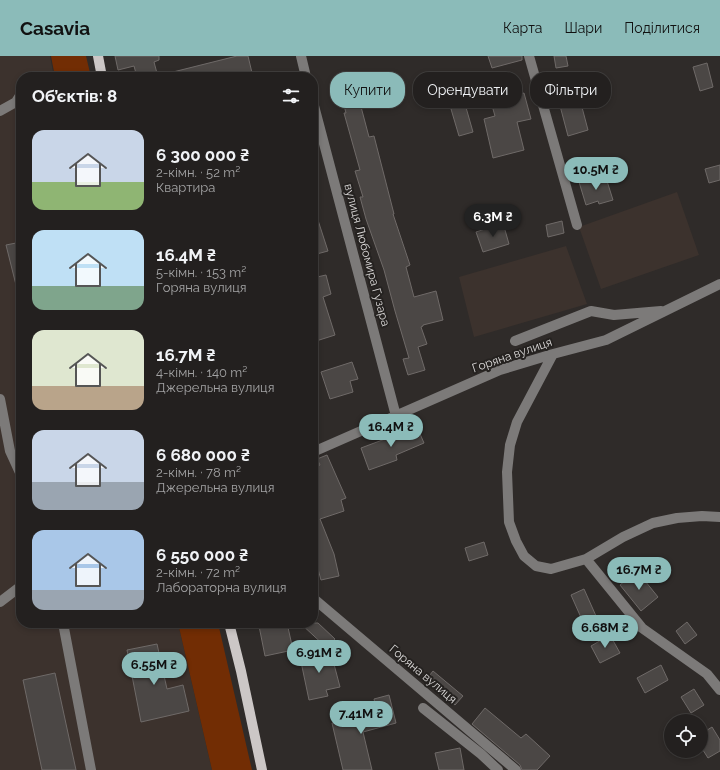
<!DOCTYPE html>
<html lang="uk">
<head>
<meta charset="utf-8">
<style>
	body { margin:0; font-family:Raleway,sans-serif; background:#2f2d2c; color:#f1f3f6; height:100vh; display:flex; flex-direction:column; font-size:15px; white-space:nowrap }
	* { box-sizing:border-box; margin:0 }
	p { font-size:13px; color:#a3a3a4 }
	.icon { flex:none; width:22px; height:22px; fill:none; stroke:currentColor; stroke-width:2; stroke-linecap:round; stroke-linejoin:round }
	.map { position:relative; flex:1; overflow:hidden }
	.panel { position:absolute; left:16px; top:16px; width:302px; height:556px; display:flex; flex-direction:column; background:#23201f; border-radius:16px; box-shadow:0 2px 6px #0003,0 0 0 1px #403e3d }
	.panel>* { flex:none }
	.banner { position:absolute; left:330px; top:16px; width:330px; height:36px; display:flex; gap:8px }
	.controls { position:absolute; left:664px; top:658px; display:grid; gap:8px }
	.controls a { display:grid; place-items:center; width:44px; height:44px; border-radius:50%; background:#23201f; box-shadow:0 2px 6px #0003,0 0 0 1px #403e3d; font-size:20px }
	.price { position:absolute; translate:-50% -34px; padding:0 9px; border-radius:14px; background:#8bbbb9; color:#111; font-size:13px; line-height:26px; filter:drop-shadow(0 1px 2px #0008) }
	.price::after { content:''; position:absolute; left:50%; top:24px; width:12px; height:9px; margin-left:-6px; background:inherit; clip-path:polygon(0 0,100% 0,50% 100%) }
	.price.active { background:#222; color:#fff }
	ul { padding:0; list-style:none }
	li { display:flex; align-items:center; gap:12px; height:100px; padding:0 16px }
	li span { display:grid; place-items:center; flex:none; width:112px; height:80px; border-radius:12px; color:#555 }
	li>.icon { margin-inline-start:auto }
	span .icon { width:48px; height:48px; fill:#fffc; stroke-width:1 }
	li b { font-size:17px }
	h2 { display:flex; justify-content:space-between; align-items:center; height:48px; padding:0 16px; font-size:17px }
	.pill { padding:0 14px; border-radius:16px; background:#23201f; box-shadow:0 2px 6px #0003,0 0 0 1px #403e3d; font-size:14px; line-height:36px }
	.pill.active { background:#8bbbb9; color:#111 }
	header { display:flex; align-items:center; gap:24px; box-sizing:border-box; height:56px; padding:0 20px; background:#8bbbb9; color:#111 }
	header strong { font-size:19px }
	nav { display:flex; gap:22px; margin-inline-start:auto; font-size:14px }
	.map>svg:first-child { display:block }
	.built { fill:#3c322d }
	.green { fill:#722d04 }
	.building { fill:#4b4745; stroke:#6f6a68 }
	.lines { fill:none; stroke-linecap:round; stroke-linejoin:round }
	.minor { stroke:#7c7a79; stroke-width:10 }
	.major { stroke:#ccc7c6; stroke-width:10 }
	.labels { text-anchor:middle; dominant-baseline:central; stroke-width:4; stroke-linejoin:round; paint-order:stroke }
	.street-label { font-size:12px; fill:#d9d7d6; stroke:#252220 }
</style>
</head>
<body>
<header>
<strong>Casavia</strong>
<nav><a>Карта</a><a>Шари</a><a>Поділитися</a></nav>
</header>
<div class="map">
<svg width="720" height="714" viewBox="0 0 720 714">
	<rect width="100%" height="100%" fill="#2f2b29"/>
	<path class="built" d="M0,0h50l4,21h-33v546h157l34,147h-212z
		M677,136l22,63 -98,34 -22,-62z
		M566,190l21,58 -113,33 -15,-60z"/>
	<path class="green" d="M51,0h35l5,21h-36z
		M178,567h40l34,147h-40z"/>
	<path class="building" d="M115,0h44v4l-5,2 4,15h-21l-3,-11 -16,4z
		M237,0h11l5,21h-83l-1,-4z
		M488,0h34v4l-30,8z
		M554,0h12l2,10 -12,2z
		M707,7l6,24 -13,4 -7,-24z
		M367,23l5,21 -12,3 9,34 5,-1 20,78h-1l17,51 -4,2 8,30 22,-6 7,29 -20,5v1l-2,1 6,17 -9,3 7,23 -17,5 -5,-16 6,-1 -14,-47 -11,-41 -18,-51 -6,-22h3l-8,-26 5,-1 -16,-57h2l-7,-27z
		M524,37l7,26 -14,3 7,28 -31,8 -9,-39 11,-3 -4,-14z
		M579,40l9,34 -20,6 -9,-34z
		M465,48l8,28 -14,4 -8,-27z
		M720,109v15l-11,3 -4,-14z
		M597,120l3,7 7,-2 6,19 -14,4 -1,-3 -12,4 -7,-23z
		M313,155h2l13,40 -15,4z
		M562,165l2,12 -16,4 -2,-12z
		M503,167l6,21 -26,8 -7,-20z
		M21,186v46l-4,1 -11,-44z
		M313,217h3l1,4 9,-2 5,19 -8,3 12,38 -22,7z
		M352,306l6,17 -8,2 3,11 -23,7 -9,-27z
		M417,371l7,16 -28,12 1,5 -28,10 -8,-22z
		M327,399l19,43 -5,2 3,11 -24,8 14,35 5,22 -18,4 -6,-22 -2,1v-91l7,-3 -3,-6z
		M484,486l4,13 -19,6 -4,-13z
		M637,515l21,26 -17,14 -21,-26z
		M584,533l12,27 -13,6 -12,-27z
		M687,566l10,13 -12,9 -9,-13z
		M273,567h14l6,27 -28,6 -6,-30z
		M300,567h18l17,16 -8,9z
		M610,579l10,18 -20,10 -9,-17z
		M157,588l10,45 16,-4 6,26 -48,11 -14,-72z
		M330,593l10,38 -14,3 2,6 -19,4 -9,-43z
		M661,609l7,15 -23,13 -8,-15z
		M433,615l30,25 -8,9 -29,-25z
		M55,617l21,97h-34l-19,-90z
		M694,633l10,16 -13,8 -10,-16z
		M389,639l7,28 -33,9 9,38h-29l-11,-47 45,-11 -3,-13z
		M485,652l36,30 5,-4 24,22 -13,14h-15l-2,-5 -48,-41z
		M712,671l8,13v11l-12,7 -7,-11v-13z
		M460,692l4,22h-25l-4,-17z"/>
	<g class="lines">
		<path class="minor" d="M301,0l5,21
			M529,0l48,169
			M313,46l83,314
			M0,55l16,-9 5,-8
			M515,285l76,-30 23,4 47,-4
			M553,298l-36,68 -7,23 -3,27 2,50 7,19 8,15 12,10 15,3 35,-10 37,-22 30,-14 24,-5 25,-2 18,1
			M0,343l10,52 11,24
			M313,396l187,-82 53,-16 53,-14 114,-56
			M586,503l56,69 65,46 13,16
			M313,542l203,172
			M0,546l21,-16
			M63,567l28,147
			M423,652l58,46 17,16"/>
		<path class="major" d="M98,0l4,21
			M229,567l12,48 21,99"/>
	</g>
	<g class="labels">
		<g class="street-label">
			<text transform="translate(367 199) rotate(75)">вулиця Любомира Гузара</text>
			<text transform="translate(512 299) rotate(-19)">Горяна вулиця</text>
			<text transform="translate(423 618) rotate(40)">Горяна вулиця</text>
		</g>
	</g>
</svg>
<div class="controls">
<a><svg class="icon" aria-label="locate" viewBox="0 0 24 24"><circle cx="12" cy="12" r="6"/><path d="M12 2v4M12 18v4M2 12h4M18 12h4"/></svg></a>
</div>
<b class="price" style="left:596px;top:135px">10.5M ₴</b>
<b class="price active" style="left:493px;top:182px">6.3M ₴</b>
<b class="price" style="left:391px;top:392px">16.4M ₴</b>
<b class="price" style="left:639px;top:535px">16.7M ₴</b>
<b class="price" style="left:605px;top:593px">6.68M ₴</b>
<b class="price" style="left:319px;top:618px">6.91M ₴</b>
<b class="price" style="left:154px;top:630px">6.55M ₴</b>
<b class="price" style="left:361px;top:679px">7.41M ₴</b>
<div class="banner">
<a class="pill active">Купити</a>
<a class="pill">Орендувати</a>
<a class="pill">Фільтри</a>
</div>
<section class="panel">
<h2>Об’єктів: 8<svg class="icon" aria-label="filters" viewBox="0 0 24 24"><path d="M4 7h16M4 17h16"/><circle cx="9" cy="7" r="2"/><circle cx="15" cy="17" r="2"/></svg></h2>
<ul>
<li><span style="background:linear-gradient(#c9d6e8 65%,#8fb573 0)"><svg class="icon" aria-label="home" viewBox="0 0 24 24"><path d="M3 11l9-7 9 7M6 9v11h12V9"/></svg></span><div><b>6 300 000 ₴</b><p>2-кімн. · 52 m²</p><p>Квартира</p></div></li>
<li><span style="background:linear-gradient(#bfe0f5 70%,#7fa58c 0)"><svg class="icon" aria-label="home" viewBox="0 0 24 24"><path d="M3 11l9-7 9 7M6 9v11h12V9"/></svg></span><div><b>16.4M ₴</b><p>5-кімн. · 153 m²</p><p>Горяна вулиця</p></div></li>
<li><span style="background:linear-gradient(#dfe7d0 70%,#b9a48a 0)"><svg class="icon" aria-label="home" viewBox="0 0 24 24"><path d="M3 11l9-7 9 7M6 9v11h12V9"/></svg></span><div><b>16.7M ₴</b><p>4-кімн. · 140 m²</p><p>Джерельна вулиця</p></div></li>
<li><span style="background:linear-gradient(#c9d6e8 65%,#9aa5b1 0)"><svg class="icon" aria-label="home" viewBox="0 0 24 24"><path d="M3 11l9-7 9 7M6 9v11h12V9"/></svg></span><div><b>6 680 000 ₴</b><p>2-кімн. · 78 m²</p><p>Джерельна вулиця</p></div></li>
<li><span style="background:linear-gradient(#a9c7e8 75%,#9aa5b1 0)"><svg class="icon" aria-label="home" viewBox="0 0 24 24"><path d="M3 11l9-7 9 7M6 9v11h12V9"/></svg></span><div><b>6 550 000 ₴</b><p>2-кімн. · 72 m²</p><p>Лабораторна вулиця</p></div></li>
</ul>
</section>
</div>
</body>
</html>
